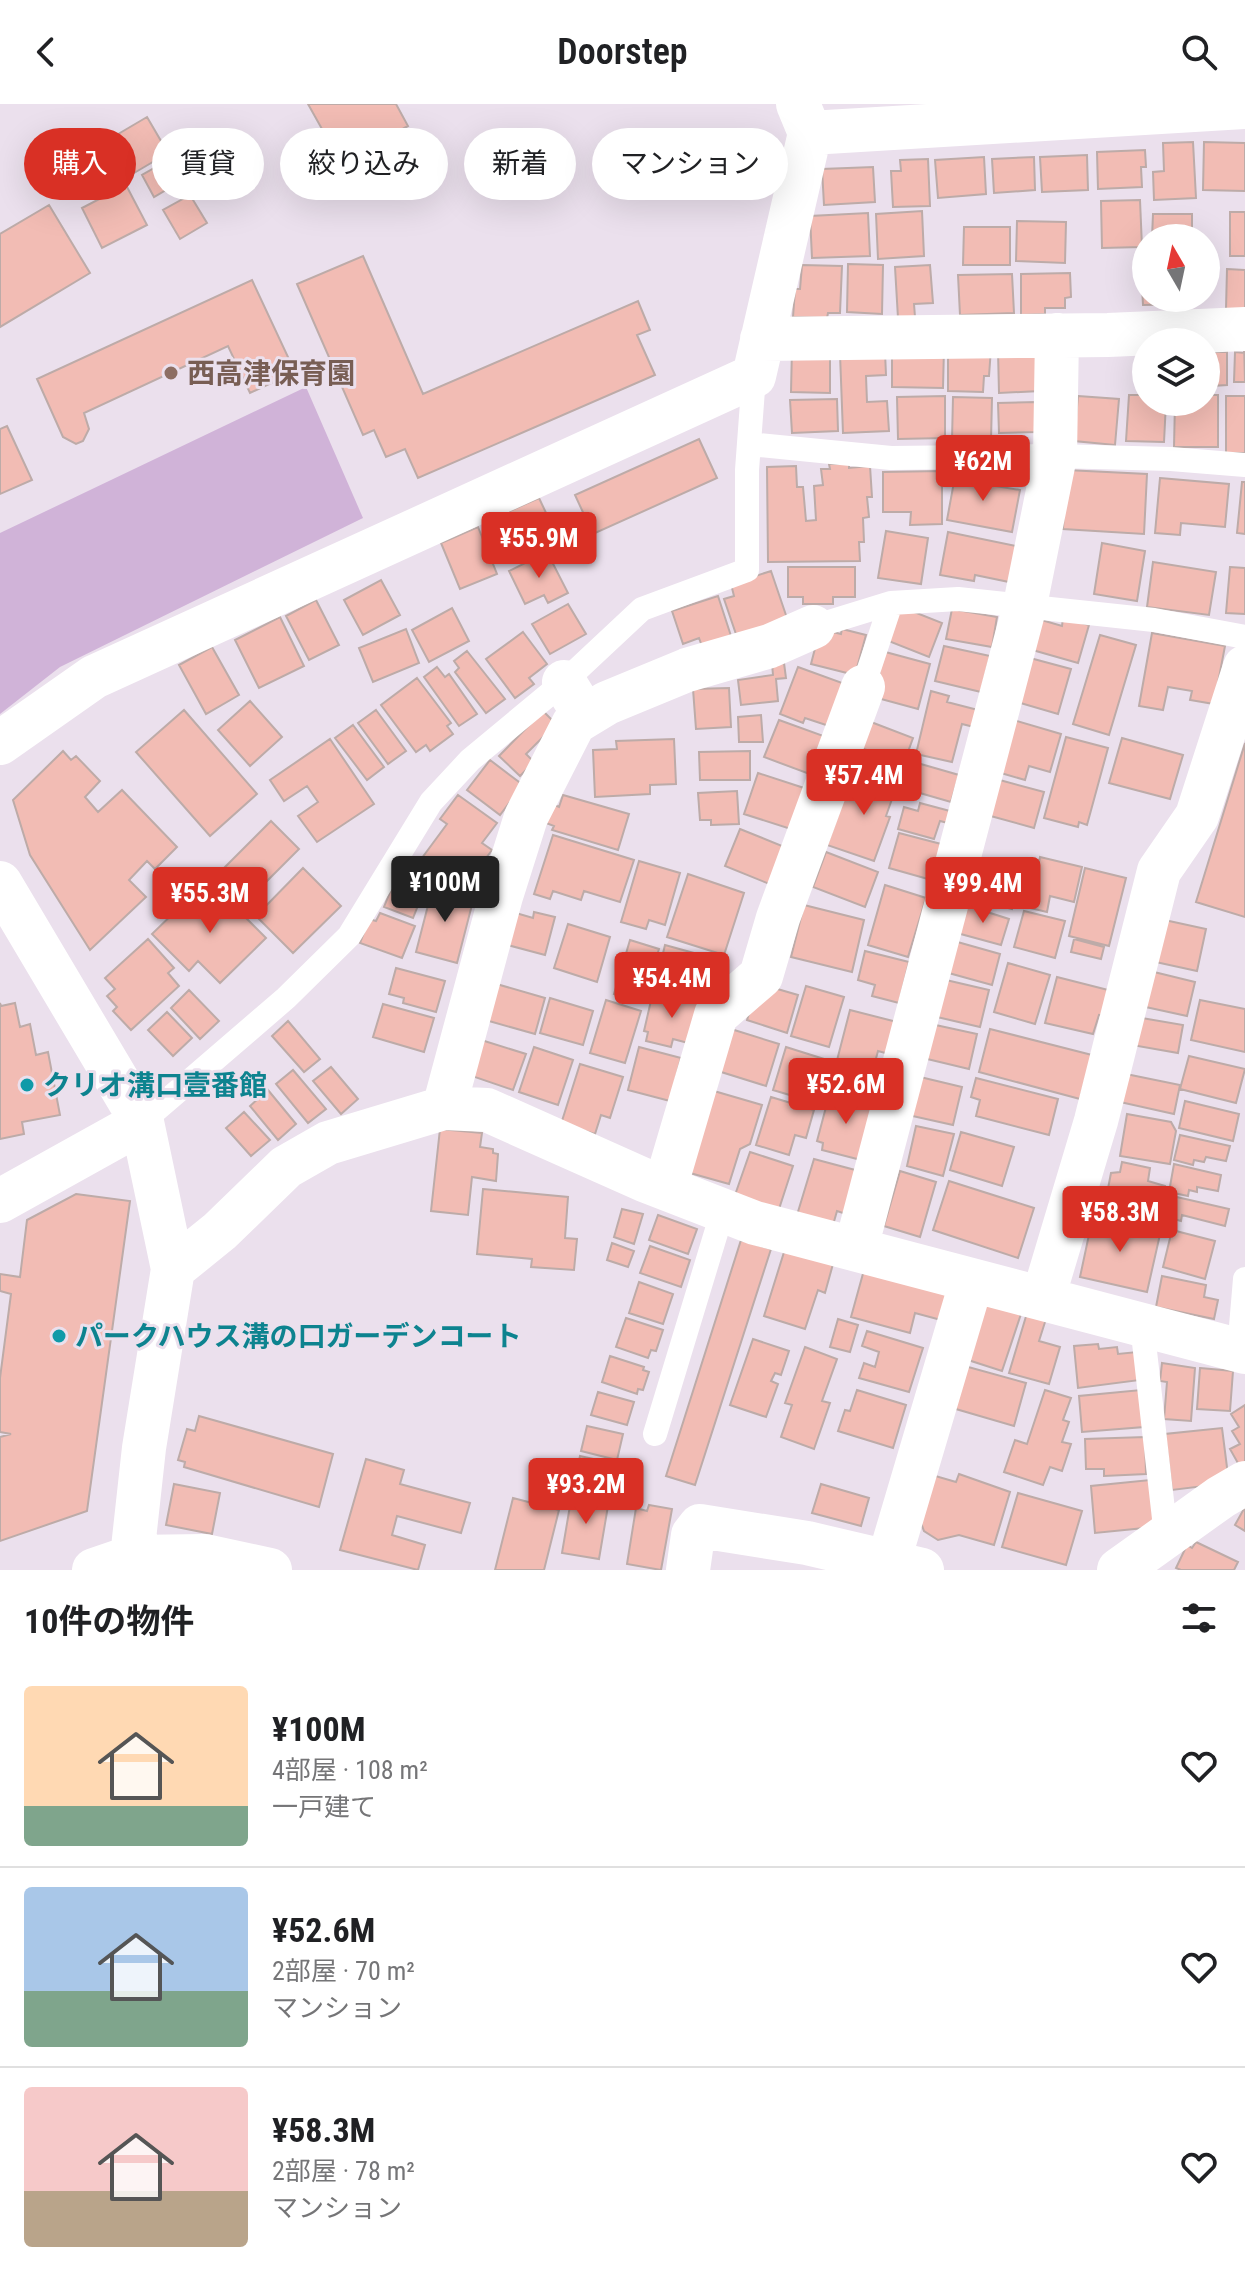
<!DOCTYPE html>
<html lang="ja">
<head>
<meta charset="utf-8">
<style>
	body { margin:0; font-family:"Roboto Condensed","Noto Sans JP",sans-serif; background:#f2f2f2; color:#202124; height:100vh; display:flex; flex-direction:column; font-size:30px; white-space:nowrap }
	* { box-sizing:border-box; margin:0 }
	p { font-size:26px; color:#757577 }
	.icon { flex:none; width:44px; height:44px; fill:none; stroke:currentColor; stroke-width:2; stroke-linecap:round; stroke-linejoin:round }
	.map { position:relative; height:1466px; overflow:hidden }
	.side { display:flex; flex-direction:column; background:#fff; flex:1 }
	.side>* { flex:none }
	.banner { position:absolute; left:24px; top:24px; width:800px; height:72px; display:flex; gap:16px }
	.needle { width:52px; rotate:351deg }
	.controls { position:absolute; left:1132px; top:120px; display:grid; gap:16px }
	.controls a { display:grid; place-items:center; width:88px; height:88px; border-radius:50%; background:#fff; box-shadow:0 8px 32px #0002; font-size:40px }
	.price { position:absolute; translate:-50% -68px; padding:0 18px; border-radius:8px; background:#d93025; color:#fff; font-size:26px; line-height:52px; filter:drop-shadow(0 2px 4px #0008) }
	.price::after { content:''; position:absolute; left:50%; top:48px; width:24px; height:18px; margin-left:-12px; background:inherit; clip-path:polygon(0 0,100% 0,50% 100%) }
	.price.current { background:#222; color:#fff }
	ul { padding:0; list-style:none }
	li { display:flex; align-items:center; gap:24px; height:200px; padding:0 24px }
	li+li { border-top:2px solid #e0e0e0 }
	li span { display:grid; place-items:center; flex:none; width:224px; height:160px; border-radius:8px; color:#555 }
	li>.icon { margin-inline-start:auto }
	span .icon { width:96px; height:96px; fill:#fffc; stroke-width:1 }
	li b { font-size:34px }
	h2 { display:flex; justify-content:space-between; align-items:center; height:96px; padding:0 24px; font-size:34px }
	.tag { padding:0 28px; border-radius:36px; background:#fff; box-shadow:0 8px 32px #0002; font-size:28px; line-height:72px }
	.tag.current { background:#d93025; color:#fff }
	header { display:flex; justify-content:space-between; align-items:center; height:104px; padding:0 24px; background:#fff; font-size:36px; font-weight:600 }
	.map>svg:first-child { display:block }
	.green { fill:#d0b3d8 }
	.building { fill:#f2bcb4; stroke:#bdaba8; stroke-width:2 }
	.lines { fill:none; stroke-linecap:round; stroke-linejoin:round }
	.lane { stroke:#fff; stroke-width:24 }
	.street { stroke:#fff; stroke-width:44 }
	.education-dot { fill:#8d6e63; stroke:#ebe0ed; stroke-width:3 }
	.culture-dot { fill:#0f9aa8; stroke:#ebe0ed; stroke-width:3 }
	.labels { text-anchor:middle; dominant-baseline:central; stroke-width:6; stroke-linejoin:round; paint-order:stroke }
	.education-label { font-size:28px; font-weight:bold; fill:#785e54; stroke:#ebe0ed; text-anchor:start }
	.culture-label { font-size:28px; font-weight:bold; fill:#0d838f; stroke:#ebe0ed; text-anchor:start }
</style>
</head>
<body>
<header><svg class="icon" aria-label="back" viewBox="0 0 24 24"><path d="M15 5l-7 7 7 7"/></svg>Doorstep<svg class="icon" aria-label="search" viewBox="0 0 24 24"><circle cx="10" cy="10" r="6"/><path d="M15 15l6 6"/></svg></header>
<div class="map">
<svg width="1245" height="1466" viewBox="0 0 1245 1466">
	<rect width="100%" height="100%" fill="#ebe0ed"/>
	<path class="green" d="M306,283l57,131 -303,149 -60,47v-181z"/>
	<path class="building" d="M308,0h88l12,22 -67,37z
		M147,13l21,36 -78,46 -21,-36z
		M1193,38l3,56 -42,2 -1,-28 11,-1 -1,-28z
		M1204,38l41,1v48l-42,-1z
		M1145,46l1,17h-5l1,20 -44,2 -1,-37z
		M1087,51l1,35 -46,2 -2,-35z
		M984,53l2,37 -48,4 -3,-38z
		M1034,53l1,33 -41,3 -2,-34z
		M170,55l13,21 -29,17 -12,-22z
		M928,55l2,47 -37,1 -2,-36h10l-1,-11z
		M873,63l2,35 -51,3 -2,-36z
		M126,81l21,40 -45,23 -20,-40z
		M190,91l17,28 -27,16 -17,-29z
		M1140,96l2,47 -40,1 -1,-47z
		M49,101l41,68 -90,54v-93z
		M922,107l2,45 -46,3 -2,-45z
		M1230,108h15v44h-15z
		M868,109l2,43 -58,2 -2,-42z
		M1153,110h39v24h-40z
		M1017,117l49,1 -1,41 -49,-2z
		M964,123h46v38h-47z
		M363,152l60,138 215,-93 12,29 -13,5 18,40 -237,103 -13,-29 -19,8 -12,-27 -11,5 -66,-151z
		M848,160l35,1 -1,49 -35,-2z
		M802,161l40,1 -2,47h-12l-1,5 -34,-1 2,-28h5z
		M930,161l3,38 -19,1 1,13 -17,1 -3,-51z
		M1227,165l18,1v40l-19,-1z
		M1070,169l1,24 -6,1v10h-20v6l-24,1v-41z
		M1012,170l2,39 -54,2 -2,-40z
		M252,176l43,92 -45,21 -22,-47 -144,67 5,16 -6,12 -7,3 -13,-7 -26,-58z
		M1142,182h4v12h46v6l-49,1z
		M1244,238l1,40h-11l1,-30 9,1z
		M948,242l43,2 -2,28h-5l-1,16 -35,-1z
		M892,243l52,1 -1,40 -51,-1z
		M792,244l38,1v44l-39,-1z
		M998,247l42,5v35l-41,2z
		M885,248l1,23 -20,1 1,26 20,-1 2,30 -46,2 -3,-79z
		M1206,248h21v33l-15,1v4h-6z
		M1136,250h10v35h-9z
		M1129,291h17v7h20l-2,40 -38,-1z
		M1206,291h12v52h-44l1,-45h31z
		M945,292v42l-47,1 -1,-42z
		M1078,292l41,3 -4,46 -41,-4z
		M1226,292h19v57h-19z
		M953,293l39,1 -1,43 -39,-1z
		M837,295l1,32 -46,2 -2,-33z
		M1037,298l1,30 -39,1 -1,-30z
		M7,322l25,54 -32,14v-65z
		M699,335l18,39 -124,56 -18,-39z
		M829,360h20v4l21,-2 2,31h-5l2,20 -6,1 1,24h-5l1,19 -92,1 -1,-95 29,-1 1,21h6l3,34 10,-1 -2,-34 9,-1 -2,-16h9z
		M1066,366l81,4 -3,60 -81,-5z
		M942,367v53l-32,1 1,-13h-28v-40z
		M956,367l41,8 -2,7 25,4 -8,42 -65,-12z
		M1160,374l69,6 -4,43 -44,-4 -1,12 -25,-2z
		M1242,378h3v52l-8,-1z
		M539,394l17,36 -41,19 -17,-37z
		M478,423l19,47 -37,15 -19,-46z
		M886,427l42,7 -7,46 -43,-6z
		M948,428l68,14 -7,36 -34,-7 -1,6 -34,-6z
		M1102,439l43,8 -8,50 -43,-7z
		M547,448l21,41 -20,10 -4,-8 -19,9 -16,-33z
		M1153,458l63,10 -7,43 -62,-8z
		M788,463h67v30h-22v7h-30v-7h-15z
		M1230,463l15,1v46l-19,-1z
		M771,467l18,53 -51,16 -14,-41 10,-3 -3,-12z
		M381,476l19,35 -37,20 -19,-35z
		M718,492l14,43 -29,10 -4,-11 -16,6 -11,-33z
		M316,496l23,45 -30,15 -23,-44z
		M568,500l18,30 -36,20 -18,-30z
		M899,502l43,17 -13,34 -43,-17z
		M452,504l17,33 -40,21 -17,-32z
		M952,505l45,8 -5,30 -46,-8z
		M280,513l24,49 -45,22 -24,-48z
		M1063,514l26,7 -11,38 -49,-14 9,-30 24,7z
		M406,525l13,34 -46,19 -14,-34z
		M820,525l21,5 1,-5 24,6 -11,40 -44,-11z
		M523,528l24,32 -18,14 5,6 -19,14 -29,-39z
		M1152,529l73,13 -11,58 -24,-4 2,-9 -24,-4 -5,23 -24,-4z
		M1100,531l36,10 -27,90 -36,-11z
		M944,542l46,10 -9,36 -46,-11z
		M212,543l27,48 -33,19 -27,-49z
		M878,546l52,14 -12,45 -37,-10z
		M467,547l38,48 -19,14 -31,-41 4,-4 -5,-7z
		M1030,554l41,11 -13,45 -41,-12z
		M784,559l2,15 -10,1 2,22 -37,4 -3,-25 35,-5 -1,-11z
		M437,563l8,10 4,-3 28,40 -18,12 -35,-49z
		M798,563l47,17 -16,42 -24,-8 -2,5 -23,-9z
		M417,574l34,45 -4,3 6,8 -23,17 -4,-6 -10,7 -35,-47z
		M729,584l2,39 -35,2 -3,-40z
		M931,587l18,5 -2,6 31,8 -4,17 -12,-3 -10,38 -36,-8z
		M250,597l32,36 -32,29 -32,-36z
		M184,606l73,84 -47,42 -74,-84z
		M376,606l30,41 -18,13 -30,-41z
		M543,607l13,13 -30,30 8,8 -14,14 -21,-20z
		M761,611l2,27h-24l-1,-25z
		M1010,615l51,15 -11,38 -21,-6 -4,14 -31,-9z
		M779,616l50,18 -14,38 -51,-19z
		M871,618l42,16 -12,33 -28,-11 2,-7 -14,-5z
		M353,621l31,42 -17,13 -32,-42z
		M1066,633l42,11 -21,77 -8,-3 -1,5 -34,-9z
		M1122,634l61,17 -13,44 -61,-16z
		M330,635l44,65 -57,38 -19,-26 20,-14 -11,-16 -23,15 -14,-21z
		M674,635l2,45 -26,1v9l-55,3 -2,-47 24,-1 -1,-8z
		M1245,639v174l-49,-15z
		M63,647l8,9 5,-4 24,25 -15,16 13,15 24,-22 55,57 -22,22 -8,-8 -18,19 17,17 -56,53 -60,-95 -17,-55z
		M750,647v29h-50l-1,-28z
		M490,656l33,25 -23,30 -33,-25z
		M914,658l45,13 -8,27 -45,-13z
		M864,666l34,12 -12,34 4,1 -16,44 -47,-16 17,-47 5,2 5,-16 5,2z
		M758,669l49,16 -13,41 -50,-16z
		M996,675l48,13 -10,36 -47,-13z
		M737,687l2,33 -28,1v-5h-11l-2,-27z
		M458,691l39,28 -15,20 10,7 -24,32 -23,-17 -8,10 -18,-13 28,-38 -7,-5z
		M563,691l66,19 -11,36 -66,-20 2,-4 -8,-3 6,-19 7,3z
		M920,699l30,8 -2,12 -8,-2 -6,18 -36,-10 6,-22 14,4z
		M271,717l28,28 -52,52 -28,-28z
		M740,725l47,19 -15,37 -47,-19z
		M899,729l46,12 -10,36 -46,-13z
		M553,731l81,25 -14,42 -36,-11 -3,9 -28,-9 -3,8 -16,-5z
		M826,748l52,20 -13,35 -52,-20z
		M1040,753l42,10 -8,35 -24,-6 -3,16 -25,-6 5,-18 7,1z
		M639,757l41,12 -15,52 -16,-5 -3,9 -25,-7z
		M303,764l38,38 -48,47 -37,-37z
		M1085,764l41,10 -17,68 -40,-10z
		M973,766l46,12 -7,27 -46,-12z
		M688,770l56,19 -20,62 -57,-18z
		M405,771l22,8 -14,35 -29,-11 8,-20 7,3z
		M885,781l41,13 -18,59 -40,-12z
		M433,782l41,11 -17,66 -41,-11z
		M215,783l51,51 -46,45 -22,-22 -9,10 -37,-37 35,-34 8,7z
		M804,801l60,15 -12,52 -61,-15z
		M965,801l44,14 -8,26 -44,-12z
		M509,807l24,7 1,-6 21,5 -10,38 -45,-12z
		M1024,807l41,10 -10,37 -41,-11z
		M380,809l35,13 -13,32 -42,-15 9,-24 7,2z
		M1160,815l46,10 -9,42 -46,-10z
		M568,820l42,13 -13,45 -43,-14z
		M148,835l26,29 -6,5 11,13 -48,44 -18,-19 4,-4 -10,-11 8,-7 -10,-11z
		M1074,835l30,8 -3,12 -30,-7z
		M630,836l29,9 -17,53 -28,-8z
		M954,837l46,13 -8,31 -47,-13z
		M665,841l58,16 -6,24 -22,-6 -3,13 -36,-10z
		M865,847l44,11 -10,41 -27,-7 3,-11 -17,-5z
		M1008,859l42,12 -15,49 -41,-12z
		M396,864l49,13 -9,31 -33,-9 1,-5 -15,-4z
		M1150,867l45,11 -8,34 -46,-10z
		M1057,873l59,15 -6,25 -11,-2 -6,19 -48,-11z
		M946,876l43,10 -9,37 -43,-10z
		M493,879l52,15 -10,36 -53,-15z
		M806,882l38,11 -15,50 -38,-11z
		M774,884l24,7 -11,38 -40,-13 6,-19z
		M189,886l30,31 -19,18 -29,-31z
		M653,888l49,12 -10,40 -19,-5 -2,8 -25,-6 2,-9 -4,-1z
		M550,894l43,13 -10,34 -43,-12z
		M606,896l35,11 -16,52 -35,-10z
		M1200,896l45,9v43l-54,-12z
		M0,899l1,3 14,-3 5,24 10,-3 6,31 12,-3 12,63 -38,7 2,12 -24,5z
		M383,900l51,14 -10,34 -51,-15z
		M850,906l47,12 -8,32 -11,-3 -7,26 -36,-9z
		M167,908l25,26 -19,18 -25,-26z
		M1136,913l47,8 -5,28 -46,-8z
		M288,917l32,38 -16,13 -32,-36z
		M931,920l46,10 -8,35 -46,-11z
		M731,925l48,15 -13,42 -48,-15z
		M990,925l102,26 -12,44 -101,-27z
		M478,935l48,15 -13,36 -47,-16z
		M534,943l39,13 -15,45 -39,-13z
		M639,943l42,11 -11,43 -42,-11z
		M786,943l38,12 -8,28 -9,-2 -4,14 -30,-9z
		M1189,952l56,13 -9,34 -56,-14z
		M580,960l43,13 -13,41 -9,-3 -6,19 -34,-10z
		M331,963l27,32 -17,15 -28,-33z
		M293,966l33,39 -18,14 -32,-39z
		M1126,970l54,11 -6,29 -54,-12z
		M916,972l46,11 -9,38 -45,-10z
		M976,974l82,21 -9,36 -73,-19 4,-16 -9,-3z
		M268,986l28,34 -18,16 -28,-34z
		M714,987l48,14 -12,39 -10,5 -11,35 -39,-11z
		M830,988l46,12 -15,56 -39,-10 1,-7 -6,-2z
		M771,993l43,13 -8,28 -11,-3 -6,20 -33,-10z
		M1185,997l54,13 -6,27 -54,-13z
		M244,1008l26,28 -19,16 -25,-28z
		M1127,1010l44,8 5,9 -6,33 -50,-8z
		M916,1022l38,8 -11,42 -36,-10z
		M440,1025l42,4 -2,14 13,2v4l5,1 -2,27 -24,-4 -4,38 -37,-4z
		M961,1028l53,15 -12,39 -52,-16z
		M1180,1031l50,11 -4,15 -20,-4 -2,5 -10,-2 -1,5 -19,-5z
		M750,1048l43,14 -14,43 -44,-14z
		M814,1055l45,12 -13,43 -9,-3 -4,14 -36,-10z
		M1122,1058l28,6 -2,13 17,5 -6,30 -54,-12 6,-31 9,-1z
		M1174,1060l47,11 -3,16 -21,-4v5l-8,-2 -1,6 -19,-4z
		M900,1067l36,11 -16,55 -36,-11z
		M949,1077l85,27 -16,50 -85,-28z
		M483,1085l85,8 -3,41 12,1 -3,31 -43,-3 1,-8 -55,-5z
		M76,1090l54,7 -43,310 -87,30v-104l11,-3 -11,-2v-54l11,-84 -11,-3v-17l20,3 7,-57z
		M1168,1091l61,14 -4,17 -43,-11 -1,6 -18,-5z
		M622,1105l21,5 -9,30 -20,-7z
		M658,1111l39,14 -9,25 -39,-14z
		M1093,1112l68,14 -14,62 -67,-15z
		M1172,1126l43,11 -10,38 -42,-12z
		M741,1136l30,9 -76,236 -29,-9z
		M612,1139l22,8 -6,16 -21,-7z
		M650,1142l40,14 -9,27 -41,-14z
		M785,1145l48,15 -8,29 -7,-3 -13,39 -41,-13z
		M864,1166l85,23 -8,27 -26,-7 -5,20 -59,-16z
		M1162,1172l44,9 -2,12 14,3 -4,19 -58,-12z
		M639,1178l34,12 -10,30 -34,-11z
		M984,1195l38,12 -20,60 -37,-12z
		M1027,1209l19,6 -7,22 21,6 -11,37 -40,-11z
		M626,1214l37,12 -7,21 -5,-1 -3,8 -32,-11z
		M838,1215l20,6 -8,27 -20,-5z
		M867,1227l56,17 -14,44 -50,-14 5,-15 11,4 4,-15 -17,-6z
		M753,1235l36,12 -8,24 -6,-2 -4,8 7,3 -12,33 -36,-12z
		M1098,1240l1,5 18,-2 1,7 19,-2 3,28 -62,8 -4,-42z
		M805,1243l32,12 -15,42 8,2 -16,46 -33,-12 11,-32 -7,-2z
		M610,1252l34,11 -1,3 6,2 -6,18 -5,-1 -1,5 -35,-12z
		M1162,1259l33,5 -4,53 -27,-2 3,-37 -7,-1z
		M961,1261l65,18 -12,43 -65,-19z
		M1200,1264l33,3 -3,40 -33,-2z
		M857,1286l49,15 -13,43 -55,-17 7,-21 5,1z
		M1045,1286l26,8 -8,22 6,2 -7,20 9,2 -9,27 -12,-4 -7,18 -39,-13 11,-32 12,4z
		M1141,1286l3,37 -62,5 -3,-36z
		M598,1288l36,10 -7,23 -36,-10z
		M1245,1301v57l-6,3 -9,-16 10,-5 -8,-13 7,-4 -8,-13z
		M199,1312l134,38 -14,53 -135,-40 1,-5 -7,-2 9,-31 8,2z
		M587,1322l36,8 -6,26 -36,-9z
		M1222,1324l7,55 -57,7 -7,-56z
		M1145,1333l1,37 -42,2v-7h-18l-1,-30z
		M580,1352l36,8 -6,28 -36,-8z
		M366,1355l38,11 -4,14 70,19 -9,30 -64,-17 -5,19 33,10 -7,25 -78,-20z
		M959,1370l51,18 -16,53 -35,-10 -21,5 -14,-9 -3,-8 11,-48 24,7z
		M1150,1376l4,47 -59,6 -4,-47z
		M174,1380l46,9 -8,41 -46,-9z
		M821,1380l48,14 -8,28 -49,-13z
		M1018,1389l64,18 -16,54 -64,-18z
		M572,1390l37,6 -10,59 -37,-6z
		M513,1394l46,12 -15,60h-49z
		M649,1401l23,4 -11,61 -34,-6 9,-56 11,3z
		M1245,1403v24l-10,-6z
		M1196,1438l42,20 -4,8h-53l-5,-2 11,-23 5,3z"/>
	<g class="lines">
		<path class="lane" d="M749,340l142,14 164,-2 116,3 74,6
			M813,523l78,-24 67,-4 196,21 91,17
			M863,583l28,-84
			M142,1018l144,-124 63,-62 82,-134 39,-42 94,-78 78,-73 105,-39v-100l7,-94
			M1142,1221l24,211
			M1239,1246l6,-71
			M655,1330l68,-224"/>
		<path class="street" d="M810,29l435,-26
			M762,235l346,-4 137,-6
			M564,578l21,34
			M0,639l94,-66 660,-301 56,-243 -12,-29
			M0,779l142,239 31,147 -29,179 -12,109 -4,13
			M444,1004l57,-212 25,-79 48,-94 33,-20 80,-33 83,-24 43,-19
			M665,1084l51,-173 45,-39 17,-58 85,-231
			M0,1097l142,-79
			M856,1144l169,-643 30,-149 2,-121
			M173,1165l47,-38 66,-64 42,-24 116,-35 43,2 157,70 111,43 490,129
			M1043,1194l53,-177 63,-250 38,-55 48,-149
			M94,1466l38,-13 73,-1 65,14
			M688,1466l5,-35 7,-9 107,17 115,27
			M886,1466l86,-290
			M1119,1466l102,-73 24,-14"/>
	</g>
	<circle class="education-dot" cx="171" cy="269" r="8"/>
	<g class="culture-dot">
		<circle cx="27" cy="981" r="8"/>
		<circle cx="59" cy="1232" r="8"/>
	</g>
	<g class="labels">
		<g class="education-label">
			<text x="187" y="269">西高津保育園</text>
		</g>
		<g class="culture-label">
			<text x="43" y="981">クリオ溝口壹番館</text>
			<text x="75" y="1232">パークハウス溝の口ガーデンコート</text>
		</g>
	</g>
</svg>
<div class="controls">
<a><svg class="needle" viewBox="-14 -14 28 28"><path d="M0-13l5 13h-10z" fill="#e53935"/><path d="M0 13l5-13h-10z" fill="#757577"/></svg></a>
<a><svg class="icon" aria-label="layers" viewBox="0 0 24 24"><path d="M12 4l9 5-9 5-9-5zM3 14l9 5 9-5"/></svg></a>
</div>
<b class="price" style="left:983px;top:399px">¥62M</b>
<b class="price" style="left:539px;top:476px">¥55.9M</b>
<b class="price" style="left:864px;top:713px">¥57.4M</b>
<b class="price current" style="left:445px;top:820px">¥100M</b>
<b class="price" style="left:983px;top:821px">¥99.4M</b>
<b class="price" style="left:210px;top:831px">¥55.3M</b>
<b class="price" style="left:672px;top:916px">¥54.4M</b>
<b class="price" style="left:846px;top:1022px">¥52.6M</b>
<b class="price" style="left:1120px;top:1150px">¥58.3M</b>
<b class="price" style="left:586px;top:1422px">¥93.2M</b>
<div class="banner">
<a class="tag current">購入</a>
<a class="tag">賃貸</a>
<a class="tag">絞り込み</a>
<a class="tag">新着</a>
<a class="tag">マンション</a>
</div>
</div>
<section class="side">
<h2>10件の物件<svg class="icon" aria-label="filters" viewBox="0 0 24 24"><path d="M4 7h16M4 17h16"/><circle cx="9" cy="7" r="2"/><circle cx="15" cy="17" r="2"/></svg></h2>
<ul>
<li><span style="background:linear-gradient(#ffd9b3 75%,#7fa58c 0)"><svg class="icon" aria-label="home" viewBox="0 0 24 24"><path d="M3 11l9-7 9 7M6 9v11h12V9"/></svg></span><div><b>¥100M</b><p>4部屋 · 108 m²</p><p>一戸建て</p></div><svg class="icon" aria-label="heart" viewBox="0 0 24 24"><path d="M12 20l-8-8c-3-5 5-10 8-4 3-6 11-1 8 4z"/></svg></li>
<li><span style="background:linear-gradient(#a9c7e8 65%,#7fa58c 0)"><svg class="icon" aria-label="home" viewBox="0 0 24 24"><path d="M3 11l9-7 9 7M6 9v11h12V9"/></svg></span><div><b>¥52.6M</b><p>2部屋 · 70 m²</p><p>マンション</p></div><svg class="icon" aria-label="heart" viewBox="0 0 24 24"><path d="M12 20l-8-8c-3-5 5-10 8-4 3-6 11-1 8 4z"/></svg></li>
<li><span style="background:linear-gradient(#f6c9c9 65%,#b9a48a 0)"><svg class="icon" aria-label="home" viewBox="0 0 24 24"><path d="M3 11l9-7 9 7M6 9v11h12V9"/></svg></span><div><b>¥58.3M</b><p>2部屋 · 78 m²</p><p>マンション</p></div><svg class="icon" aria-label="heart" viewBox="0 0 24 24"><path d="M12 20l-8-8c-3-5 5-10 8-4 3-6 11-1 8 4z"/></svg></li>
</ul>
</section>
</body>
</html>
